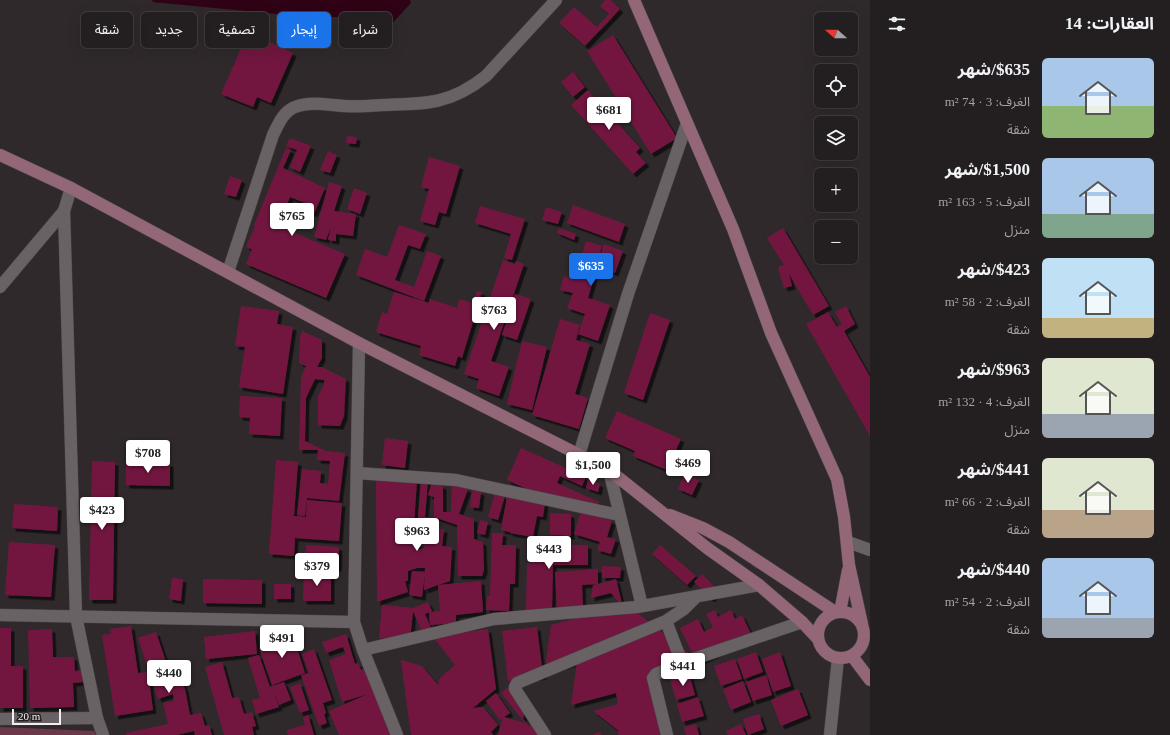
<!DOCTYPE html>
<html lang="ar">
<head>
<meta charset="utf-8">
<style>
	body { margin:0; font-family:"Times New Roman","Noto Sans Arabic",serif; background:#2f2c2d; color:#f1f3f6; direction:rtl; height:100vh; display:flex; flex-direction:column; font-size:15px; white-space:nowrap }
	* { box-sizing:border-box; margin:0 }
	p { font-size:13px; color:#a3a2a5 }
	.icon { flex:none; width:22px; height:22px; fill:none; stroke:currentColor; stroke-width:2; stroke-linecap:round; stroke-linejoin:round }
	.map { position:relative; flex:1; overflow:hidden; direction:ltr }
	.side { display:flex; flex-direction:column; background:#231f20; width:300px }
	.side>* { flex:none }
	.top-card { position:absolute; left:12px; top:12px; width:380px; height:36px; direction:rtl; display:flex; gap:8px }
	.needle { width:26px; rotate:291deg }
	.tools { position:absolute; left:814px; top:12px; display:grid; gap:8px }
	.tools a { display:grid; place-items:center; width:44px; height:44px; border-radius:6px; background:#231f20; box-shadow:0 4px 16px #0002,0 0 0 1px #403d3e; font-size:20px }
	.scale { position:absolute; left:12px; bottom:10px; width:49px; box-sizing:border-box; padding-left:4px; border:2px solid #f2eeef; border-top:0; font-size:11px; line-height:14px; white-space:nowrap; color:#f2eeef; -webkit-text-stroke:3px #252021; paint-order:stroke }
	.price { position:absolute; translate:-50% -34px; padding:0 9px; border-radius:4px; background:#fff; color:#222; font-size:13px; line-height:26px; filter:drop-shadow(0 1px 2px #0008) }
	.price::after { content:''; position:absolute; left:50%; top:24px; width:12px; height:9px; margin-left:-6px; background:inherit; clip-path:polygon(0 0,100% 0,50% 100%) }
	.price.on { background:#1a73e8; color:#fff }
	ul { padding:0; list-style:none }
	li { display:flex; align-items:center; gap:12px; height:100px; padding:0 16px }
	li span { display:grid; place-items:center; flex:none; width:112px; height:80px; border-radius:6px; color:#555 }
	li>.icon { margin-inline-start:auto }
	span .icon { width:48px; height:48px; fill:#fffc; stroke-width:1 }
	li b { font-size:17px }
	h2 { display:flex; justify-content:space-between; align-items:center; height:48px; padding:0 16px; font-size:17px }
	.tag { padding:0 14px; border-radius:6px; background:#231f20; box-shadow:0 4px 16px #0002,0 0 0 1px #403d3e; font-size:14px; line-height:36px }
	.tag.on { background:#1a73e8; color:#fff }
	main { display:flex; flex:1; min-height:0 }
	.map>svg:first-child { display:block }
	.green { fill:#6b384a }
	.water { fill:#2f0216 }
	.building { fill:#721940; filter:url(#shadow) }
	.lines { fill:none; stroke-linecap:round; stroke-linejoin:round }
	.minor-casing { stroke:#4c4748; stroke-width:13 }
	.tertiary-casing { stroke:#4c4748; stroke-width:13 }
	.secondary-casing { stroke:#4c4748; stroke-width:13 }
	.minor { stroke:#686264; stroke-width:12 }
	.tertiary { stroke:#686264; stroke-width:12 }
	.secondary { stroke:#936777; stroke-width:12 }
</style>
</head>
<body>
<main>
<section class="side">
<h2>العقارات: 14<svg class="icon" aria-label="filters" viewBox="0 0 24 24"><path d="M4 7h16M4 17h16"/><circle cx="9" cy="7" r="2"/><circle cx="15" cy="17" r="2"/></svg></h2>
<ul>
<li><span style="background:linear-gradient(#a9c7e8 60%,#8fb573 0)"><svg class="icon" aria-label="home" viewBox="0 0 24 24"><path d="M3 11l9-7 9 7M6 9v11h12V9"/></svg></span><div><b>$635/شهر</b><p>الغرف: 3 · 74 m²</p><p>شقة</p></div></li>
<li><span style="background:linear-gradient(#a9c7e8 70%,#7fa58c 0)"><svg class="icon" aria-label="home" viewBox="0 0 24 24"><path d="M3 11l9-7 9 7M6 9v11h12V9"/></svg></span><div><b>$1,500/شهر</b><p>الغرف: 5 · 163 m²</p><p>منزل</p></div></li>
<li><span style="background:linear-gradient(#bfe0f5 75%,#c2b280 0)"><svg class="icon" aria-label="home" viewBox="0 0 24 24"><path d="M3 11l9-7 9 7M6 9v11h12V9"/></svg></span><div><b>$423/شهر</b><p>الغرف: 2 · 58 m²</p><p>شقة</p></div></li>
<li><span style="background:linear-gradient(#dfe7d0 70%,#9aa5b1 0)"><svg class="icon" aria-label="home" viewBox="0 0 24 24"><path d="M3 11l9-7 9 7M6 9v11h12V9"/></svg></span><div><b>$963/شهر</b><p>الغرف: 4 · 132 m²</p><p>منزل</p></div></li>
<li><span style="background:linear-gradient(#dfe7d0 65%,#b9a48a 0)"><svg class="icon" aria-label="home" viewBox="0 0 24 24"><path d="M3 11l9-7 9 7M6 9v11h12V9"/></svg></span><div><b>$441/شهر</b><p>الغرف: 2 · 66 m²</p><p>شقة</p></div></li>
<li><span style="background:linear-gradient(#a9c7e8 75%,#9aa5b1 0)"><svg class="icon" aria-label="home" viewBox="0 0 24 24"><path d="M3 11l9-7 9 7M6 9v11h12V9"/></svg></span><div><b>$440/شهر</b><p>الغرف: 2 · 54 m²</p><p>شقة</p></div></li>
</ul>
</section>
<div class="map">
<svg width="870" height="735" viewBox="0 0 870 735">
	<defs>
		<filter id="shadow"><feDropShadow dx="3.5" dy="3.5" stdDeviation="0" flood-color="#0009"/></filter>
	</defs>
	<rect width="100%" height="100%" fill="#2f292b"/>
	<path class="green" d="M0,727l94,4 2,4h-96z"/>
	<path class="water" d="M152,0h258l1,3 -24,26 -32,-12h-48l-154,-15z"/>
	<path class="building" d="M605,0h5l10,9 -35,37 -26,-23 15,-16 23,20 12,-13 -9,-8z
		M613,35l64,103 -26,16 -64,-103z
		M258,37l35,16 -22,50 -14,-6 -4,10 -32,-13 22,-50 11,4z
		M573,72l12,15 -12,10 -12,-15z
		M588,90l52,58 -4,4 10,11 -13,11 -62,-69z
		M347,136l10,1 -1,7 -10,-1z
		M290,138l21,8 -11,26 -10,-5 7,-17 -11,-4z
		M286,148l5,2 -8,18 42,20 -11,26 -6,-3 2,-6 -20,-8 -12,29 67,28 -19,44 -80,-34 6,-15 -6,-2 9,-21 -1,-1z
		M328,151l9,4 -7,18 -10,-3z
		M429,157l31,9 -14,48 -7,-2 -4,13 -15,-4 9,-32 -8,-2z
		M230,176l12,4 -6,17 -12,-3z
		M329,182l13,4 -8,25 22,3 -3,22 -17,-2v7l-8,-1 3,-14 -5,14 -12,-3z
		M354,188l13,5 -7,21 -13,-5z
		M573,205l52,19 -6,18 -52,-19z
		M480,206l45,13 -13,41 -8,-2 7,-24 -36,-11z
		M546,207l16,5 -4,12 -16,-4z
		M399,225l27,9 -6,15 -12,-4 -13,35 19,7 13,-36 14,5 -17,45 -68,-26 9,-26 22,8z
		M559,228l17,6 -2,6 -17,-7z
		M783,228l46,78 -16,9 -24,-41 3,12 -8,2 -6,-21 6,-2 -17,-27z
		M586,241l16,5 -4,16 6,-18 19,7 -8,22 -18,-7 -9,32 22,7 -12,36 -20,-7 7,-20 -18,-6 6,-15 -13,-3 4,-14 11,3z
		M503,260l12,4 1,-3 8,3 -33,97 18,6 -10,29 -23,-8 3,-9 -15,-5z
		M477,291l5,1 -20,66 -4,-2 -3,10 -36,-11 2,-9 -45,-14 6,-20 5,2 7,-22 35,11 1,-4 27,9 2,-9 14,4z
		M515,294l16,5 -14,41 -15,-5z
		M241,306l38,5 -2,13 16,3 -10,67 -44,-7 6,-40 -10,-1z
		M846,306l9,18 -11,7 26,46v59l-64,-112 22,-12 9,15 5,-3 -7,-12z
		M650,313l20,7 -27,80 -19,-7z
		M560,319l20,6 -4,15 14,4 -15,50 13,4 -9,31 -47,-14z
		M302,331l20,9v18l-5,9h5l24,12 -2,37 -4,10 -22,-1v-29l6,-11v-5l-9,-1 -9,19 -1,43 21,10 19,2 -6,48 -32,-3 -2,18 -8,-1 5,-46 19,2 -1,12 8,1 2,-23 -13,-1 1,-10h-19l2,-73 5,-11 -7,-3 1,-26z
		M522,341l25,6 -15,63 -25,-6z
		M240,396l42,2 -2,38 -31,-2 1,-16 -11,-1z
		M617,411l64,28 -14,31 -34,-14 2,-5 -30,-13z
		M385,438l23,3 -3,27 -23,-3z
		M521,448l65,29 -4,9 -22,-10 -3,7 42,19 -4,9 -30,-14 -3,8 -55,-25z
		M276,460l22,2 -4,54 12,1 1,-17 35,3 -3,38 -44,-3 -1,18 -25,-2z
		M92,461l23,1 -2,138h-24z
		M126,463h44v23l-44,-1z
		M684,474l15,6 -7,15 -14,-6z
		M385,479l32,1 -3,44 4,14v12l6,-2 1,-8 -7,-22 3,-38h7l-3,37 7,1 -1,26h6v-15h7l-2,17 10,1 -2,34 -12,4 43,-4 2,31 -27,3v8l-26,2 -1,-13 11,-1 -2,-26 -14,5 1,-22h-8l-9,3v10h-3l3,11 -31,10 -1,-122z
		M588,479l12,5 -2,8 -12,-4z
		M432,482l11,4v26h8l1,-27h3l13,4 -9,25 15,5v20l9,3 1,28 -2,6h-24l-1,-51 -23,-8v-20l-6,-2z
		M472,490l9,2 -2,16 -9,-1z
		M495,493l10,3 -7,24 -10,-3z
		M507,497l38,6 -2,14 -6,-1 -4,21 -23,-4v-1l-9,-2z
		M14,504l44,3 -1,24 -45,-3z
		M581,511l31,10 -5,16 9,2 -5,15 -14,-4 3,-8 -26,-8z
		M550,513l21,1v22l-21,-1z
		M480,520l8,2 -3,13 -8,-2z
		M492,533h11l-1,12h14l-1,39h-5l-1,27 -23,-1 1,-14h3z
		M531,539h22v6h35v20h-35l-1,46h-26l1,-48h4z
		M9,542l46,3 -4,52 -46,-2z
		M306,545l33,2 -1,21 -33,-2z
		M660,545l36,31 -9,9 -35,-31z
		M602,566l19,1 -1,11h-18z
		M598,569v15l18,-5 7,29 3,-4 68,53 -14,-29 18,-9 6,13 9,-5 -7,-13 9,-4 3,7 13,-7 4,9 7,-4 10,21 -55,27 -1,-2 -45,12 11,44 -2,18h-42v-5l-25,-19 25,-7 -2,-11 -45,12 6,-43 -25,7 -6,-7 5,-37 63,-17 5,-5 -8,-10 -20,5 2,-13 4,-1 -15,1 1,24 -26,2 -2,-39z
		M412,571l13,1 -3,25 -13,-2z
		M304,573l27,1v27h-28z
		M702,574l17,17 -8,8 -17,-17z
		M172,578l11,1 -2,22 -12,-2z
		M203,579l59,1v24l-59,-1z
		M274,584h17v15h-17z
		M428,602l4,9 -7,3 6,14 -9,4 -9,-21 -3,30 -31,-3 3,-33 31,3z
		M131,626l7,47 10,-1 5,38 -38,6 -13,-81 9,-1 -1,-5z
		M537,627l6,49 -35,5 -6,-50z
		M0,628h11v38h12v42h-23z
		M52,629l1,28h21l1,14 9,-1v12l-11,1 1,24 -44,1 -2,-78z
		M488,629l8,60 -23,19 10,-1 15,18 -7,7 2,3h-82l-10,-75 21,6 16,19 2,-7 15,-13 -22,-28z
		M255,631l2,23 -51,5 -2,-22z
		M156,632l12,36 8,-3 9,24 5,26 11,-2 4,13 4,-1 3,10h-17l-1,-4 -17,4h-51v-2l42,-9 -5,-21 11,-2 -1,-7 -15,5 -20,-61z
		M346,634l9,30 3,-1 3,7 6,-3 32,68h-60l-10,-24 39,-17 -26,8 -13,-42 17,-6 -3,-7 -17,6 -4,-11z
		M293,636l12,37 -33,12 -13,-38 7,-3 -1,-4 12,-3z
		M314,649l18,51 -9,3 3,10 -2,1 3,9 -8,3 -18,-51 8,-2 -7,-19z
		M756,652l7,20 -19,7 -7,-20z
		M780,652l11,34 -18,6 -11,-33z
		M259,655l11,32 2,-1 7,21 -23,7 -4,-14 8,-2 -12,-40z
		M735,659l7,20 -21,7 -7,-20z
		M222,662l10,36 7,-1 5,17 8,-2 4,14 -4,1 2,8h-30l-19,-68z
		M689,673l6,22 -19,5 -6,-21z
		M766,675l6,20 -19,6 -7,-19z
		M743,681l8,21 -20,8 -8,-21z
		M284,682l7,18 -12,5 -7,-19z
		M300,683l9,27 -9,3 -10,-26z
		M512,684l16,19 -5,16 6,7 6,-5 12,14h-49l4,-16 -2,1 -14,-19 10,-8 14,20 -6,4 21,6 -24,-30z
		M798,689l10,26 -27,11 -10,-26z
		M698,697l6,19 -22,6 -5,-18z
		M759,714l5,15 -16,6 -5,-16z
		M308,715l6,20h-26l-1,-5 18,-5 -2,-8z
		M696,724l3,11h-13l-2,-8z
		M741,724l5,11h-18l-2,-4z
		M600,732l1,3h-9z"/>
	<g class="lines">
		<g class="minor-casing">
			<path id="minor" d="M228,272l45,-137c6,-12 10,-23 22,-28 16,-6 33,-2 49,-1 13,1 26,0 39,-1 44,-1 68,-1 103,-29l70,-76
				M0,287l64,-76
				M359,343l-5,279 9,28 34,85
				M579,455l49,-161 59,-171
				M609,470l33,136
				M357,473l99,7 163,35
				M848,542l22,8
				M0,615l354,7
				M666,621l16,42 -26,11 -3,4 14,57
				M363,650l131,-31 143,-12 122,-22
				M682,663l120,-41
				M0,719l97,-1
				M545,735l-30,-46v-2l2,-4 149,-62 18,-12 13,-13
				M830,735l8,-77"/>
		</g>
		<g class="tertiary-casing">
			<path id="tertiary" d="M71,188l-7,23 12,405 21,102 6,17"/>
		</g>
		<g class="secondary-casing">
			<path id="secondary" d="M634,0l99,229 38,104 66,146 7,38 5,48 13,59
				M0,155l71,33 288,155 250,127 98,78 52,37 43,37 16,17
				M670,515l33,13 26,14 106,70
				M818 635a23 23 0 1 1 46 0a23 23 0 1 1-46 0Z
				M840,612l8,-42
				M852,656l18,24"/>
		</g>
		<use href="#minor" class="minor"/>
		<use href="#tertiary" class="tertiary"/>
		<use href="#secondary" class="secondary"/>
	</g>
</svg>
<div class="tools">
<a><svg class="needle" viewBox="-14 -14 28 28"><path d="M0-13l5 13h-10z" fill="#e53935"/><path d="M0 13l5-13h-10z" fill="#a3a2a5"/></svg></a>
<a><svg class="icon" aria-label="locate" viewBox="0 0 24 24"><circle cx="12" cy="12" r="6"/><path d="M12 2v4M12 18v4M2 12h4M18 12h4"/></svg></a>
<a><svg class="icon" aria-label="layers" viewBox="0 0 24 24"><path d="M12 4l9 5-9 5-9-5zM3 14l9 5 9-5"/></svg></a>
<a>+</a>
<a>−</a>
</div>
<div class="scale">20 m</div>
<b class="price" style="left:609px;top:131px">$681</b>
<b class="price" style="left:292px;top:237px">$765</b>
<b class="price on" style="left:591px;top:287px">$635</b>
<b class="price" style="left:494px;top:331px">$763</b>
<b class="price" style="left:148px;top:474px">$708</b>
<b class="price" style="left:688px;top:484px">$469</b>
<b class="price" style="left:593px;top:486px">$1,500</b>
<b class="price" style="left:102px;top:531px">$423</b>
<b class="price" style="left:417px;top:552px">$963</b>
<b class="price" style="left:549px;top:570px">$443</b>
<b class="price" style="left:317px;top:587px">$379</b>
<b class="price" style="left:282px;top:659px">$491</b>
<b class="price" style="left:683px;top:687px">$441</b>
<b class="price" style="left:169px;top:694px">$440</b>
<div class="top-card">
<a class="tag">شراء</a>
<a class="tag on">إيجار</a>
<a class="tag">تصفية</a>
<a class="tag">جديد</a>
<a class="tag">شقة</a>
</div>
</div>
</main>
</body>
</html>
